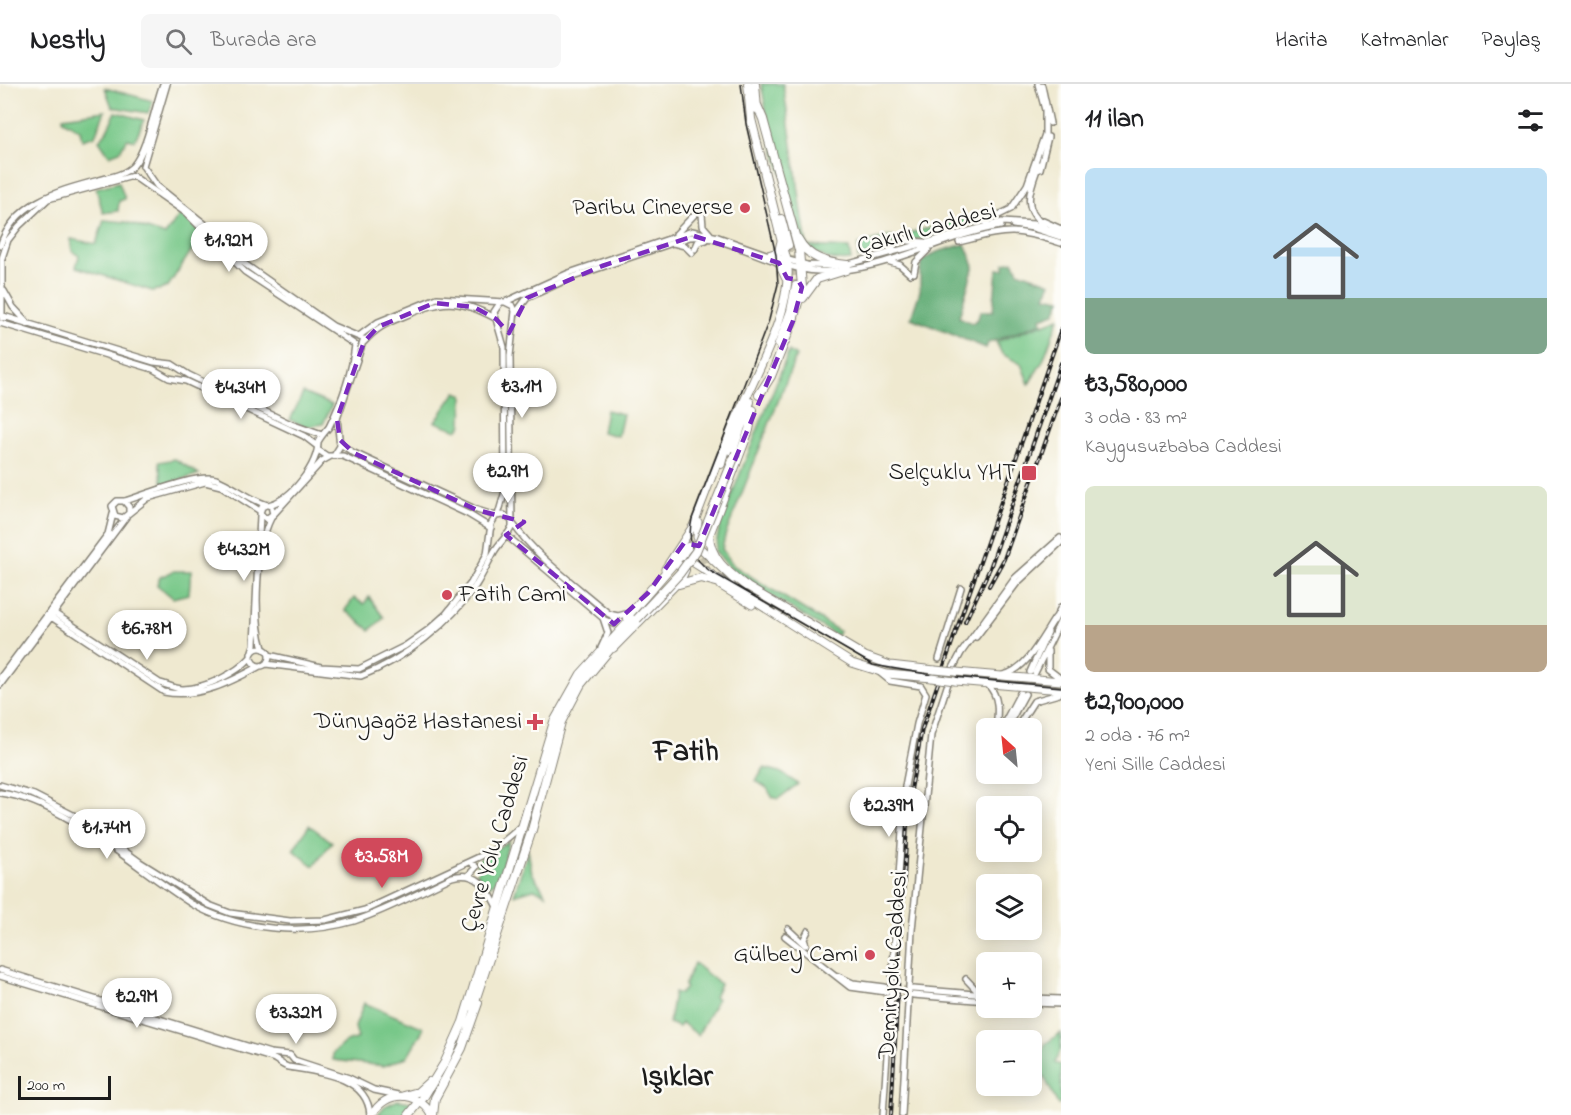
<!DOCTYPE html>
<html lang="tr">
<head>
<meta charset="utf-8">
<style>
	body { margin:0; font-family:"Indie Flower",sans-serif; background:#f6f6f6; color:#202124; height:100vh; display:flex; flex-direction:column; font-size:22px; white-space:nowrap }
	* { box-sizing:border-box; margin:0 }
	p { font-size:20px; color:#757577 }
	.icon { flex:none; width:33px; height:33px; fill:none; stroke:currentColor; stroke-width:2; stroke-linecap:round; stroke-linejoin:round }
	.map { position:relative; flex:1; overflow:hidden }
	.drawer { display:flex; flex-direction:column; background:#fff; width:510px }
	.drawer>* { flex:none }
	.needle { width:39px; rotate:333deg }
	.buttons { position:absolute; left:976px; top:634px; display:grid; gap:12px }
	.buttons a { display:grid; place-items:center; width:66px; height:66px; border-radius:9px; background:#fff; box-shadow:0 3px 15px #0003; font-size:30px }
	.scale { position:absolute; left:18px; bottom:15px; width:93px; box-sizing:border-box; padding-left:6px; border:3px solid #1c1c1c; border-top:0; font-size:16px; line-height:21px; white-space:nowrap; color:#1c1c1c; -webkit-text-stroke:4px #fdfcf7; paint-order:stroke }
	.price { position:absolute; translate:-50% -51px; padding:0 14px; border-radius:21px; background:#fff; color:#222; font-size:20px; line-height:39px; filter:drop-shadow(0 2px 3px #0008) }
	.price::after { content:''; position:absolute; left:50%; top:36px; width:18px; height:14px; margin-left:-9px; background:inherit; clip-path:polygon(0 0,100% 0,50% 100%) }
	.price.current { background:#d1495b; color:#fff }
	ul { padding:0; list-style:none }
	li { display:grid; align-content:center; gap:12px; height:318px; padding:0 24px }
	li span { display:grid; place-items:center; height:186px; border-radius:9px; color:#555 }
	li>.icon { margin-inline-start:auto }
	span .icon { width:108px; height:108px; fill:#fffc; stroke-width:1 }
	li b { font-size:26px }
	h2 { display:flex; justify-content:space-between; align-items:center; height:72px; padding:0 24px; font-size:26px }
	header { display:flex; align-items:center; gap:36px; box-sizing:border-box; height:84px; padding:0 30px; background:#fff; border-bottom:2px solid #e0e0e0 }
	header strong { font-size:28px }
	nav { display:flex; gap:33px; margin-inline-start:auto; font-size:21px }
	.search { width:420px; height:54px; background:#f6f6f6; display:flex; align-items:center; gap:15px; box-sizing:border-box; padding:0 21px; border-radius:9px; color:#757577; font-size:22px }
	main { display:flex; flex:1; min-height:0 }
	.map>svg:first-child { display:block }
	.green { fill:#77c788; stroke:#4a7252; stroke-width:1.5 }
	.forest { fill:#61ac74; stroke:#3e6448; stroke-width:1.5 }
	.lines { fill:none; stroke-linecap:round; stroke-linejoin:round }
	.secondary-tunnel { stroke:#c5c0ac; stroke-width:5; stroke-dasharray:5 2.5; stroke-linecap:butt }
	.primary-tunnel { stroke:#c5c0ac; stroke-width:7; stroke-dasharray:7 3.5; stroke-linecap:butt }
	.trunk-tunnel { stroke:#c5c0ac; stroke-width:8; stroke-dasharray:8 4; stroke-linecap:butt }
	.secondary-casing { stroke:#868276; stroke-width:8 }
	.primary-casing { stroke:#868276; stroke-width:9 }
	.trunk-casing { stroke:#868276; stroke-width:10 }
	.secondary { stroke:#fff; stroke-width:5 }
	.primary { stroke:#fff; stroke-width:7 }
	.trunk { stroke:#fff; stroke-width:8 }
	.tram { stroke:#1c1c1c; stroke-width:1.5 }
	.rail-casing { stroke:#1c1c1c; stroke-width:4 }
	.rail { stroke:#fdfcf7; stroke-width:1.5; stroke-dasharray:4.5; stroke-linecap:butt }
	.primary-bridge-casing { stroke:#868276; stroke-width:9; stroke-linecap:butt }
	.trunk-bridge-casing { stroke:#868276; stroke-width:10; stroke-linecap:butt }
	.primary-bridge { stroke:#fff; stroke-width:7 }
	.trunk-bridge { stroke:#fff; stroke-width:8 }
	.marked { fill:none; stroke:#7b2cbf; stroke-width:4.5; stroke-dasharray:12 8; stroke-linejoin:round }
	.poi-dot { fill:#d1495b; stroke:#fdfcf7; stroke-width:2 }
	.labels { text-anchor:middle; dominant-baseline:central; stroke-width:5; stroke-linejoin:round; paint-order:stroke }
	.poi-label { font-size:24px; fill:#1c1c1c; stroke:#fdfcf7; text-anchor:end }
	.street-label { font-size:24px; fill:#1c1c1c; stroke:#fdfcf7 }
	.district-label { font-size:30px; font-weight:bold; fill:#1c1c1c; stroke:#fdfcf7 }
</style>
</head>
<body>
<header>
<strong>Nestly</strong>
<div class="search"><svg class="icon" aria-label="search" viewBox="0 0 24 24"><circle cx="10" cy="10" r="6"/><path d="M15 15l6 6"/></svg>Burada ara</div>
<nav><a>Harita</a><a>Katmanlar</a><a>Paylaş</a></nav>
</header>
<main>
<div class="map">
<svg width="1061" height="1031" viewBox="0 0 1061 1031">
	<rect width="100%" height="100%" fill="#fdfcf7"/>
	<filter id="ink" filterUnits="userSpaceOnUse"><feTurbulence type="fractalNoise" baseFrequency=".0167" numOctaves="2"/><feDisplacementMap in="SourceGraphic" scale="12" xChannelSelector="R" yChannelSelector="G"/><feConvolveMatrix kernelMatrix="1 2 1 2 8 2 1 2 1" color-interpolation-filters="sRGB"/></filter>
	<filter id="wash" filterUnits="userSpaceOnUse"><feTurbulence type="fractalNoise" baseFrequency=".008" numOctaves="4" result="noise"/><feDisplacementMap in="SourceGraphic" scale="24" xChannelSelector="R" yChannelSelector="G"/><feGaussianBlur stdDeviation="1.35" result="paint"/><feColorMatrix in="noise" values="0 0 0 0 0 0 0 0 0 0 0 0 0 0 0 0 0 1.4 0 .05"/><feComposite in="paint" operator="in"/></filter>
	<g filter="url(#wash)">
		<rect width="100%" height="100%" fill="#efe9d0"/>
		<path class="green" d="M761,0h22l24,162 42,2 2,12c-20,2 -33,-3 -47,-17l-32,-101z
			M105,4l48,13 -5,12 -36,-6z
			M105,27l-10,25 -13,4 -2,-10 -17,-10v-3z
			M116,28l28,8 -9,20 -8,-1 -7,12 -11,4 -10,-15 6,-6z
			M119,98l6,17 -6,2 -1,10 -15,2 -7,-25z
			M1006,125l-22,13 -63,17 -10,1 -3,-4 1,-3z
			M181,129l18,16 2,7 -32,49 -6,4 -11,2 -76,-24 3,-11 -7,-5 -1,-12 25,5 8,-24 22,2 39,13z
			M891,152l5,3 -1,5 -11,7 -26,7v-13z
			M1059,234l-16,43 -14,23 -8,-20 -19,-10 -6,-12z
			M789,267l7,5 -71,180 -3,13 12,17 105,65 -2,5 -101,-61 -21,-24 5,-27z
			M456,308l7,3 -1,30 -5,5 -22,-8z
			M303,309l29,12 -9,19 -16,3 -17,-7z
			M606,326l17,4 -5,22 -16,-4z
			M175,375l24,15 -36,12 -4,-24z
			M174,487h17l-2,23 -16,4 -16,-13 3,-8z
			M369,513l15,21 -14,12 -25,-20 9,-12 10,6z
			M764,684l16,4 18,12 -20,15 -6,-2 -5,-9 -11,-7z
			M309,741l23,17 -18,24 -21,-16z
			M509,757l-11,39 -9,6 -13,-13 2,-4 -2,-8z
			M528,766l4,23 14,21 -12,-5 -20,6z
			M694,879l26,21 -6,13 3,2 -19,36 -16,-12 -3,4 -10,-4 5,-31 6,2 6,-6 -2,-2z
			M364,919l58,24 1,3 -16,27 -23,9 -51,-6v-7l11,-10 14,-5 -3,-11z
			M1061,949v16l-6,14 6,2v39l-3,1 -20,-41 7,-20z
			M398,1016l19,3 -10,12h-30l8,-9z"/>
		<path class="forest" d="M965,160l9,21 -15,52 13,6 6,-4 2,-8h13l4,-42h7v-6l9,-2 5,10 33,12 -6,13 16,3 -6,14 -14,5 1,5 -54,20 -2,5 -75,-30 9,-27v-21l3,-10 14,-8z"/>
	</g>
	<g filter="url(#ink)">
		<g class="lines">
			<path class="secondary-tunnel" d="M888,903l23,2
				M886,908l25,3"/>
			<path class="primary-tunnel" d="M699,462l10,29"/>
			<path class="trunk-tunnel" d="M792,160l4,42
				M421,1024l5,-7"/>
			<g class="secondary-casing">
				<path id="secondary" d="M1042,2l8,37
					M1039,80c-8,23 -19,44 5,61
					M143,82l14,20 54,43 31,33 91,64 31,13 -27,80 3,27 -5,8
					M143,82l24,-82
					M1040,85l8,-32
					M133,92l53,37 59,59 109,72
					M702,130l1,12 7,8
					M1043,137l18,8
					M985,138l26,-13 16,-24 18,-51v-24l-7,-26
					M1013,141l20,3 28,9
					M676,150l20,-21
					M904,154l5,3 16,1
					M959,158c49,-12 53,-15 102,1
					M673,159l12,3 7,7
					M0,162c15,-45 59,-55 99,-66 11,-3 25,-5 34,-14 14,-15 22,-61 30,-82
					M695,165l3,-7 8,-2
					M890,167l10,-13
					M887,177l13,4 10,9
					M845,181l157,-43 32,2 27,9
					M914,189l2,-11 12,-12
					M4,207l9,16 14,15
					M515,230l12,-16 43,-20 120,-41c34,-4 87,33 128,34 65,3 121,-35 183,-45
					M0,231l154,47 18,2 17,11 102,49 31,11
					M2,234v-60l6,-18 11,-14 29,-27 85,-23
					M0,239l153,46 16,9 17,3 118,55 13,10
					M359,252l19,-14 59,-24 68,4 64,-29 123,-42 26,6 48,17 41,11 29,1
					M364,258c11,-13 22,-19 38,-25 40,-17 54,-20 93,1
					M340,360l14,9 123,57 19,6 8,-1 7,5
					M318,366l9,6h16l125,58 23,14
					M125,417c20,-6 72,-28 91,-22 19,7 34,22 55,27l2,8 -7,5 -6,-6 2,-6 4,-2
					M268,421c24,-5 50,-41 50,-63 3,-6 7,-10 11,-15 12,-24 23,-55 26,-82
					M129,428v-5l-5,-6h-7l-5,5 3,10 8,2 25,-20 57,-16 16,4 39,25
					M273,431l49,-54 9,-5
					M498,431l7,-24 -1,-144 -10,-35 6,-9
					M513,440c26,36 63,61 96,90l9,2 11,-3
					M506,451l97,83 5,15 -7,15
					M51,527l109,72c8,2 16,6 23,6 23,-1 53,-15 68,-32
					M48,531l116,77c34,7 67,-10 96,-26
					M605,536l9,4 2,-4 -4,-4
					M1054,537l7,-14
					M976,553l41,-54 44,-41
					M251 573a9 9 0 1 1 18 0a9 9 0 1 1-18 0Z
					M263,564c-10,-31 -7,-101 8,-130
					M1048,567v18l13,10
					M251,570l3,-9 6,-130
					M269,571l52,12 38,2 46,-23 23,-16 18,-16 25,-31 16,-29 4,-30 5,-8
					M939,575l22,-71
					M266,580l95,12c43,-16 90,-54 115,-91 7,-11 12,-22 18,-33 5,-9 15,-17 18,-26l-2,-170 5,-45 -2,-5 -8,-4
					M879,588l11,9 31,5 5,8 -9,30 -12,62 -22,329
					M1030,588l18,-40
					M1035,589l26,-53
					M1003,591c24,-5 39,-38 52,-57
					M0,594l108,-144 5,-20
					M987,600c13,12 11,28 9,45
					M0,601l126,-168
					M1001,645l19,-36
					M1006,645l19,-35
					M1016,645l18,-28 25,-7
					M986,669l1,-3
					M0,701l34,10 45,23 61,44 69,43 21,8 60,8 35,-1 40,-10 127,-59 31,-26
					M0,709c65,8 136,76 192,111 46,26 111,32 162,17 34,-11 66,-29 98,-44 25,-7 35,10 45,30
					M469,791l7,-8 -6,-5
					M788,845l17,16
					M785,852l65,51 36,5
					M806,861l-2,-6 4,-8
					M0,886l270,83 20,2 4,5 55,18 25,12 24,5
					M0,892l272,82c5,2 11,8 16,9 30,5 80,9 82,48
					M838,892l15,7 32,4
					M966,895l14,15
					M913,905l74,6
					M913,911l74,6
					M1032,914l29,1
					M1032,919l29,1
					M902,1031l10,-185 19,-195 22,-67 8,-15 54,-75 45,-40"/>
			</g>
			<g class="primary-casing">
				<path id="primary" d="M697,453l1,-15
					M697,461l36,34
					M681,471l171,108 35,11 45,4
					M665,485l28,-43 28,-73
					M743,500l122,72 25,9 45,5
					M721,502l31,19
					M956,588l105,9
					M955,597l106,9
					M372,1031c13,-25 46,-25 60,0"/>
			</g>
			<g class="trunk-casing">
				<path id="trunk" d="M748,0l2,16
					M755,0l2,25
					M757,21l6,14 36,131 3,37 -9,34 -22,55 -12,19
					M781,135l7,26
					M798,155c10,19 28,24 49,26
					M770,171l9,-3 2,-9
					M779,179l7,15
					M803,214l14,-19 29,-9
					M779,260l12,-33 5,-25
					M732,368l18,-50
					M721,380c13,-60 74,-142 66,-202l-36,-143 -2,-22
					M679,500l22,-6 30,8
					M746,502c-17,-13 -36,-26 -37,-51l40,-105 4,-20
					M627,533l61,-70 9,-2
					M613,564l68,-69 4,-9 -5,-4
					M473,923l59,-177 29,-108 20,-38 35,-42
					M404,1012l14,-4 11,-10
					M423,1014l22,-36 18,-40 91,-300 27,-48 53,-58
					M409,1031l8,-10
					M433,1031l2,-17 27,-50 16,-45"/>
			</g>
			<use href="#secondary" class="secondary"/>
			<use href="#primary" class="primary"/>
			<use href="#trunk" class="trunk"/>
			<path class="tram" d="M741,0l5,40 30,131 2,29 -9,36 -77,199c-5,21 0,40 18,52l163,94 60,10 128,12"/>
			<g class="rail-casing">
				<path id="rail" d="M989,502l15,-27 57,-161
					M965,538l25,-54 71,-205
					M891,1031l17,-309 14,-77 139,-400"/>
			</g>
			<use href="#rail" class="rail"/>
			<g class="primary-bridge-casing">
				<path id="primary-bridge" d="M935,586l21,2
					M932,594l23,3"/>
			</g>
			<g class="trunk-bridge-casing">
				<path id="trunk-bridge" d="M637,535l43,-46 16,-22 40,-98"/>
			</g>
			<use href="#primary-bridge" class="primary-bridge"/>
			<use href="#trunk-bridge" class="trunk-bridge"/>
		</g>
	</g>
	<path class="marked" d="M694,152l85,27 8,15 11,2 4,7 -9,34 -94,225 -15,-3 -36,50 -34,31 -108,-89 18,-13 -47,-12 -123,-57 -14,-13 -3,-21 27,-77 14,-15 56,-24 40,4 22,12 13,14 18,-35 75,-32z"/>
	<g class="poi-dot">
		<circle cx="745" cy="124" r="6"/>
		<rect x="1021" y="381" width="16" height="16" rx="3"/>
		<circle cx="447" cy="511" r="6"/>
		<path d="M532 629h6v6h6v6h-6v6h-6v-6h-6v-6h6z"/>
		<circle cx="870" cy="871" r="6"/>
	</g>
	<g class="labels">
		<g class="poi-label">
			<text x="733" y="124">Paribu Cineverse</text>
			<text x="1016" y="389">Selçuklu YHT</text>
			<text x="459" y="511" text-anchor="start">Fatih Cami</text>
			<text x="522" y="638">Dünyagöz Hastanesi</text>
			<text x="858" y="871">Gülbey Cami</text>
		</g>
		<g class="street-label">
			<text transform="translate(927 146) rotate(-15)">Çakırlı Caddesi</text>
			<text transform="translate(496 760) rotate(-73)">Çevre Yolu Caddesi</text>
			<text transform="translate(894 881) rotate(-86)">Demiryolu Caddesi</text>
		</g>
		<g class="district-label">
			<text x="686" y="669">Fatih</text>
			<text x="677" y="994">Işıklar</text>
		</g>
	</g>
</svg>
<div class="buttons">
<a><svg class="needle" viewBox="-14 -14 28 28"><path d="M0-13l5 13h-10z" fill="#e53935"/><path d="M0 13l5-13h-10z" fill="#757577"/></svg></a>
<a><svg class="icon" aria-label="locate" viewBox="0 0 24 24"><circle cx="12" cy="12" r="6"/><path d="M12 2v4M12 18v4M2 12h4M18 12h4"/></svg></a>
<a><svg class="icon" aria-label="layers" viewBox="0 0 24 24"><path d="M12 4l9 5-9 5-9-5zM3 14l9 5 9-5"/></svg></a>
<a>+</a>
<a>−</a>
</div>
<div class="scale">200 m</div>
<b class="price" style="left:229px;top:189px">₺1.92M</b>
<b class="price" style="left:522px;top:335px">₺3.1M</b>
<b class="price" style="left:241px;top:336px">₺4.34M</b>
<b class="price" style="left:508px;top:420px">₺2.9M</b>
<b class="price" style="left:244px;top:498px">₺4.32M</b>
<b class="price" style="left:147px;top:577px">₺6.78M</b>
<b class="price" style="left:889px;top:754px">₺2.39M</b>
<b class="price" style="left:107px;top:776px">₺1.74M</b>
<b class="price current" style="left:382px;top:805px">₺3.58M</b>
<b class="price" style="left:137px;top:945px">₺2.9M</b>
<b class="price" style="left:296px;top:961px">₺3.32M</b>
</div>
<section class="drawer">
<h2>11 ilan<svg class="icon" aria-label="filters" viewBox="0 0 24 24"><path d="M4 7h16M4 17h16"/><circle cx="9" cy="7" r="2"/><circle cx="15" cy="17" r="2"/></svg></h2>
<ul>
<li><span style="background:linear-gradient(#bfe0f5 70%,#7fa58c 0)"><svg class="icon" aria-label="home" viewBox="0 0 24 24"><path d="M3 11l9-7 9 7M6 9v11h12V9"/></svg></span><div><b>₺3,580,000</b><p>3 oda · 83 m²</p><p>Kaygusuzbaba Caddesi</p></div></li>
<li><span style="background:linear-gradient(#dfe7d0 75%,#b9a48a 0)"><svg class="icon" aria-label="home" viewBox="0 0 24 24"><path d="M3 11l9-7 9 7M6 9v11h12V9"/></svg></span><div><b>₺2,900,000</b><p>2 oda · 76 m²</p><p>Yeni Sille Caddesi</p></div></li>
</ul>
</section>
</main>
</body>
</html>
